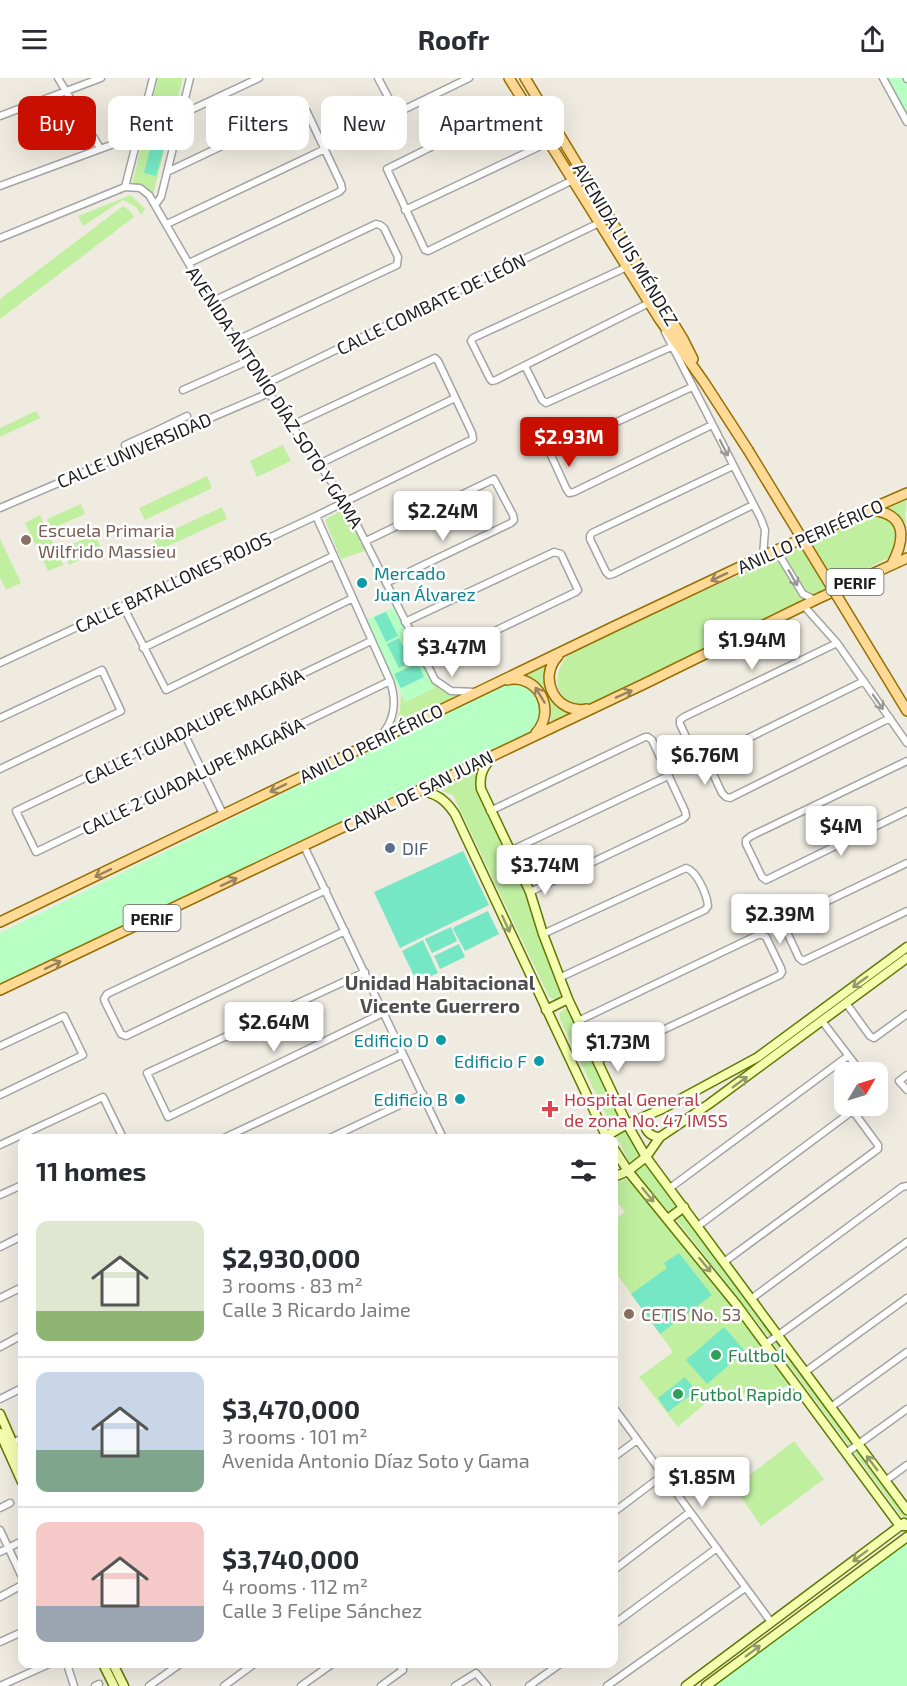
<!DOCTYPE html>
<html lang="en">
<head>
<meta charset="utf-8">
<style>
	body { margin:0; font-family:"Exo 2",sans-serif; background:#f7f7f7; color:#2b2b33; height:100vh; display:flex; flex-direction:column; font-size:22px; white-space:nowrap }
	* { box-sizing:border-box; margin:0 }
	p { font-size:20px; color:#7c7c81 }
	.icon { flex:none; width:33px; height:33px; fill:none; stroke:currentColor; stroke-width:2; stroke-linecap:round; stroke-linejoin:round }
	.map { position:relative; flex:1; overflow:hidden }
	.side { position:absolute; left:18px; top:1056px; width:600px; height:534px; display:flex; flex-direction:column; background:#fff; border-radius:12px; box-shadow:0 6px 24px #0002 }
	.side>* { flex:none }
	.banner { position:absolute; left:18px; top:18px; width:600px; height:54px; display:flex; gap:12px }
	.needle { width:39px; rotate:52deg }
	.fabs { position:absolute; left:834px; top:984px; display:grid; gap:12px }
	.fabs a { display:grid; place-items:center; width:54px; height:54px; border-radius:12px; background:#fff; box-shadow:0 6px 24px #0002; font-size:30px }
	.price { position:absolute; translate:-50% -51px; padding:0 14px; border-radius:6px; background:#fff; color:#222; font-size:20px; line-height:39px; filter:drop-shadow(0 2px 3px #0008) }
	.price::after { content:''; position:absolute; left:50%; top:36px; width:18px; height:14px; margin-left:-9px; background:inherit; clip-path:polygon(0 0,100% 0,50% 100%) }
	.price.selected { background:#c91000; color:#fff }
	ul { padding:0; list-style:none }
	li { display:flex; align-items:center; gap:18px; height:150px; padding:0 18px }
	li+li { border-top:2px solid #e1e1e2 }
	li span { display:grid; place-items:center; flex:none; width:168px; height:120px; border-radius:12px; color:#555 }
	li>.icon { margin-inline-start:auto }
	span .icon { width:72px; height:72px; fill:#fffc; stroke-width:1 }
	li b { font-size:26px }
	h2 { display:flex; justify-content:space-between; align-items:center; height:72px; padding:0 18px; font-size:26px }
	.pill { padding:0 21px; border-radius:12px; background:#fff; box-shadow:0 6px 24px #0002; font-size:21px; line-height:54px }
	.pill.selected { background:#c91000; color:#fff }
	header { display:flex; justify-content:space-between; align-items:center; height:78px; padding:0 18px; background:#fff; font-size:27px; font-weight:700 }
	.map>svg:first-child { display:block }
	.grass { fill:#c1efa0 }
	.park { fill:#b8ffc3 }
	.pitch { fill:#76e7c4 }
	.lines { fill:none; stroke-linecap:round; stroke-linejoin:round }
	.street-casing { stroke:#a3a3a3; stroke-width:9 }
	.secondary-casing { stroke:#607700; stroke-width:11 }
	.primary-casing { stroke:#956f00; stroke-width:12 }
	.street { stroke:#fff; stroke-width:6 }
	.secondary { stroke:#f4ffaf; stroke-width:8 }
	.primary { stroke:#ffda96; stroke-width:9 }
	.primary-bridge-casing { stroke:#956f00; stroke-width:12; stroke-linecap:butt }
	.primary-bridge { stroke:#ffda96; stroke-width:9 }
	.oneway { stroke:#999 }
	.oneway2 { stroke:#99845f }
	.oneway3 { stroke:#93996d }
	.education-dot { fill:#8d6e63; stroke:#fff; stroke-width:2 }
	.culture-dot { fill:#0f9aa8; stroke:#fff; stroke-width:2 }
	.service-dot { fill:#5c6f8a; stroke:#fff; stroke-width:2 }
	.health-dot { fill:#e0444e; stroke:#fff; stroke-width:2 }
	.leisure-dot { fill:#2e9e5b; stroke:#fff; stroke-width:2 }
	.labels { text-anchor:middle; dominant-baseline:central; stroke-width:5; stroke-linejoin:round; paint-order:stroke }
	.shield { fill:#fff; stroke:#606060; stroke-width:1.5 }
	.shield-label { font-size:16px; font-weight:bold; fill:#1c1c1c }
	.street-label { font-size:18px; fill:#1c1c1c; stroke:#fff }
	.education-label { font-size:18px; fill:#785e54; stroke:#fff; text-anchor:start }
	.culture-label { font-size:18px; fill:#0d838f; stroke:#fff; text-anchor:end }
	.service-label { font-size:18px; fill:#4e5e75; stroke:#fff; text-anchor:start }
	.health-label { font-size:18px; fill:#be3a42; stroke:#fff; text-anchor:start }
	.leisure-label { font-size:18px; fill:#27864d; stroke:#fff; text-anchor:start }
	.neighbourhood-label { font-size:20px; font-weight:bold; fill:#4f4f4f; stroke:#fff }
</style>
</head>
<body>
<header><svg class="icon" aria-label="menu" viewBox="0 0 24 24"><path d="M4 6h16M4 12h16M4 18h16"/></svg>Roofr<svg class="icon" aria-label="share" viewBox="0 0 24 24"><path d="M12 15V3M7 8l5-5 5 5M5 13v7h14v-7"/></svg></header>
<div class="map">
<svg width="907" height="1608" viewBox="0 0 907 1608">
	<rect width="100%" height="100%" fill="#efebe1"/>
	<path class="grass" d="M158,0h25l-30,117 -11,-9 -10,-2z
		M131,117l14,14 -4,6 -5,-8 -13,-7 -40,26 -5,-10z
		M123,128l7,5 4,6 -134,102v-20z
		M36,333l4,7 -40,19v-9z
		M283,367l8,16 -34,16 -7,-16z
		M207,398l5,12 -67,32 -6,-12z
		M907,419l-2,15 2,24 -9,-20 -18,-8z
		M81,426l4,10 -34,15 -4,-10z
		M222,429l5,12 -68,31 -5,-11z
		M346,429l21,43 -26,9 -16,-39z
		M874,435l14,4 11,11 -5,27 -298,149c-38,6 -50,-23 -27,-51z
		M40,437l23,50 -15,6 -23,-48z
		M95,456l7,16 -33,15 -7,-16z
		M0,461l21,44 -15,7 -6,-13z
		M546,587c-5,22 5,38 25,48l-20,10c0,-22 -10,-38 -29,-49z
		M430,603l13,9 16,6 -66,31 7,-16 1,-17 5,8 28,-14z
		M478,692l-1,14 51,106 34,100 -4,9h-5l-4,-2 -96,-202 -15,-6z
		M564,931l5,1 73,147 -11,9 -71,-146 -1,-6z
		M648,1082l34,45 -11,9 -37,-43z
		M625,1101l5,2 108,132 51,71 -19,14 -63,-9 2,5 -1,7 -30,26 -39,-50 34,-25 -59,-82v-50l11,-8 -11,-14v-14z
		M685,1131l91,124 -6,5 -96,-121z
		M779,1260l77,105 -6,4 -78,-105z
		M794,1363l30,38 -63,47 -27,-39z
		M859,1369l48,65v6l-3,2 -51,-69z"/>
	<path class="park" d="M885,0h22v40z
		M395,529l39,81 -29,14 -39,-82z
		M507,605l22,1 16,27 -12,22 -533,251v-51z
		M907,1464v144h-194z"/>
	<path class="pitch" d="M158,42l12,3 -5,22 -13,-4z
		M151,67l13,3 -8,28 -12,-3z
		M386,534l12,24 -12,6 -12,-25z
		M399,560l11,24 -11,6 -12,-24z
		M418,585l6,14 -23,11 -7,-14z
		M463,773l26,54 -89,43 -26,-56z
		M488,833l11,23 -34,17 -12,-22 1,-2z
		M451,849l6,14 -25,12 -7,-14z
		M423,862l15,33 -21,9 -15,-31z
		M459,866l6,13 -25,12 -6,-13z
		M679,1175l33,42 -52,39 -29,-40 36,-26 -3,-5z
		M724,1249l21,24 -38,33 -21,-24z
		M685,1299l11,14 -28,21 -10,-14z"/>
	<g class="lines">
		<g class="street-casing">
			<path id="street" d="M58,0l42,70
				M378,0l17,32 6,1 68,-33
				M883,0l24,44
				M907,0v1
				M523,23l-136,68 38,81 3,1 145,-71
				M180,37l79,-37
				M0,38l101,-38
				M167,94l133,-63h4l3,3 34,72 1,5 -3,3 -150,71
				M0,108l138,-51
				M125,109l28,-109
				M155,127l6,-8 29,-119
				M405,132l144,-68
				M167,146l158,-75
				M0,160l125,-51 15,1 9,7 62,107 52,83 82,116 90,179 16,11 25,1
				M627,189l-154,71 -2,3 19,38 2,2 4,-1 153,-77
				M211,224l165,-78 4,1 4,3 14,29 -1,8 -162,76
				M665,254l96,187 4,11 -2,26
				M525,288l17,34 4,3 125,-56
				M263,307l336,-162
				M692,309l-142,66 16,35 3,5 5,-1 138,-67
				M183,312l65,-29
				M159,360l-3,-7 31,-15
				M125,367l31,-14
				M319,386l136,-66
				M733,388l-141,67 -2,3v3l16,33 3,3 4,-1 140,-69
				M0,430l269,-115
				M316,438l74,165c7,21 5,39 -10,56
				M366,463l128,-62 19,36 1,5 -3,3 -125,60
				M782,470l-1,10 22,36 12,6
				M123,528l43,84 187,-92
				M804,528l33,37 70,100
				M405,544l149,-70 7,2 17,36 -2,2 -150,72
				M371,563l-355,170 20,41 354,-171
				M837,565l-153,74 -4,3v4l16,34 3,3 7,-2 158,-78
				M143,570l190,-92
				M0,585l316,-147 157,-77 -1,-6 -34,-72 -3,-3 -143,67
				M0,640l102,-48 19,41 -121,58
				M183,653l40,83
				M706,681l16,34 4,4 4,1 160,-80
				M907,683l-156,75 -5,4v4l16,33 4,3 141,-69
				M490,733l155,-74h3l4,3 33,71 1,5 -3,3 -153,73
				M304,768l139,292
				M510,773l158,-75
				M907,785l-117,56 -6,7 15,32 4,3 104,-50
				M326,812l-219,104 -3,5 1,3 16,32 5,2 219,-105
				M543,856l143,-66c11,3 21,27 22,38l-3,4 -146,68
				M365,894l-218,101 21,44 215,-104
				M846,925l24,33 4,2 33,-24
				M578,943l182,-87 6,3 15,31 1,4 -2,3 -183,86
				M822,943l39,51
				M0,968l64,-30 19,39 -83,40
				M907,997l-8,6 8,9
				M224,1060l179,-84
				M330,1060l93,-44
				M0,1067l103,-48 20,41
				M670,1110l178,-132
				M0,1117l22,-10
				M698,1148l161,-120
				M0,1169l22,-11
				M724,1184l154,-113v-4l-25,-34
				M0,1220l22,-11
				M751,1221l151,-112 5,-1
				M766,1266l141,-102
				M0,1269l22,-12
				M805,1294l102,-74
				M0,1321l22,-11
				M831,1329l76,-55
				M614,1330l157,214
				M13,1365l9,-5
				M846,1375l61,-44
				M614,1379l23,-17
				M885,1403l22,-16
				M0,1430l10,-5
				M614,1434l49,-37
				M0,1452l22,47
				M0,1474l22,-11
				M614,1492l76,-58
				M0,1519l22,-12
				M614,1546l103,-76
				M0,1564l22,-10
				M67,1586l7,22
				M0,1608l49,-22
				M95,1608l4,-2
				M149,1608l31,-22
				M224,1608l30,-22
				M301,1608l31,-22
				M381,1608l22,-16 -4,-6
				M455,1608l21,-13 11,13
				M529,1608l31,-22
				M607,1608l138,-98"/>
		</g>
		<g class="secondary-casing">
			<path id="secondary" d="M492,679c-9,11 -13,18 -11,32l49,103 13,42 25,65 59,125 19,33 261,353
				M419,712c18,4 26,9 36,24l152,324
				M546,932l22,-11
				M644,1040c0,11 5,19 16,19
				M603,1060l24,-14 35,-15 96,-52 149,-110
				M614,1071l14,22 108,133 164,222h7
				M614,1099l14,-6 18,-14 14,-20 49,-33 198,-146
				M668,1141l16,-12
				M0,1336l22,50
				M0,1355l22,49
				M103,1586l11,22
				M113,1586l11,22
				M686,1608l218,-163
				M706,1608l201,-149"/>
		</g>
		<g class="primary-casing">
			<path id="primary" d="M509,0l151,242 44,62 44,68
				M525,0l158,261 10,20
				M870,432c35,3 37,26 22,54
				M558,578c-21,22 -2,59 29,53
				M884,595l23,38
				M507,602c31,-7 50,30 29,53
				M0,844l613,-295 150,-71 144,-63
				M0,912l644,-306 171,-84 92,-42"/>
		</g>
		<use href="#street" class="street"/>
		<use href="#secondary" class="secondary"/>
		<use href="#primary" class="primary"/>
		<g class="primary-bridge-casing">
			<path id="primary-bridge" d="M748,372l136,223"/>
		</g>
		<use href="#primary-bridge" class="primary-bridge"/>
	</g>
	<defs><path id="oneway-shaft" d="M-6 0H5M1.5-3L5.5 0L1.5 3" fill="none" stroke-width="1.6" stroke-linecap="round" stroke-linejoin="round" transform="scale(1.5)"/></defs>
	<g class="oneway">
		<use href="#oneway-shaft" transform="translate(724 370) rotate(63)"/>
		<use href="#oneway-shaft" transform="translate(793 500) rotate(60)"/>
		<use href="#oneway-shaft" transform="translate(878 624) rotate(55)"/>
	</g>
	<g class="oneway2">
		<use href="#oneway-shaft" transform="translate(719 499) rotate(155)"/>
		<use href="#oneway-shaft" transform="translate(624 616) rotate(-24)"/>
		<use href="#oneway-shaft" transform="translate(540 617) rotate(-121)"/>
		<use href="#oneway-shaft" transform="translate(278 710) rotate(154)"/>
		<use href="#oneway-shaft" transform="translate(103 795) rotate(154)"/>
		<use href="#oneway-shaft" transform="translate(229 804) rotate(-25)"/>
		<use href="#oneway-shaft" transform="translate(53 887) rotate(-26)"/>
	</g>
	<g class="oneway3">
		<use href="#oneway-shaft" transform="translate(506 846) rotate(65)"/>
		<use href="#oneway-shaft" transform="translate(860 904) rotate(144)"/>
		<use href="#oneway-shaft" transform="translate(740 1004) rotate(-36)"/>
		<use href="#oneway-shaft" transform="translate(648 1117) rotate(51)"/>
		<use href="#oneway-shaft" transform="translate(705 1187) rotate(51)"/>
		<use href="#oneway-shaft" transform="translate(872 1385) rotate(-127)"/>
		<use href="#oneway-shaft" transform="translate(860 1478) rotate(143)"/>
		<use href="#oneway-shaft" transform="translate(753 1573) rotate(-37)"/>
	</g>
	<g class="education-dot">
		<circle cx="26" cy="462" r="6"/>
		<circle cx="629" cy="1236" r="6"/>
	</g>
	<g class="culture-dot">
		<circle cx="362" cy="505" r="6"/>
		<circle cx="441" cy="962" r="6"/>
		<circle cx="539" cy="983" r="6"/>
		<circle cx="460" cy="1021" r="6"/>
	</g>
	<circle class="service-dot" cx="390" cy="770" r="6"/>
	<path class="health-dot" d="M547 1022h6v6h6v6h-6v6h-6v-6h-6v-6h6z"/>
	<g class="leisure-dot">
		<circle cx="716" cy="1277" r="6"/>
		<circle cx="678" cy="1316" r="6"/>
	</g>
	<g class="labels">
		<g class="shield">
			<rect x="826.5" y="491" width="57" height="26" rx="4.5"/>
			<rect x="123.5" y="827" width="57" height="26" rx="4.5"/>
		</g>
		<g class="shield-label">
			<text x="855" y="504">PERIF</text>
			<text x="152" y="840">PERIF</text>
		</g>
		<g class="street-label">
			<text transform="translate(626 166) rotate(59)">AVENIDA LUIS MÉNDEZ</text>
			<text transform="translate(431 226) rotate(-26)">CALLE COMBATE DE LEÓN</text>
			<text transform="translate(275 319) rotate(57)">AVENIDA ANTONIO DÍAZ SOTO Y GAMA</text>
			<text transform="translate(134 372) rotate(-23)">CALLE UNIVERSIDAD</text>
			<text transform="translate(810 458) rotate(-24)">ANILLO PERIFÉRICO</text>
			<text transform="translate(173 504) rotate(-25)">CALLE BATALLONES ROJOS</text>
			<text transform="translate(194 648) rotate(-26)">CALLE 1 GUADALUPE MAGAÑA</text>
			<text transform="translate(371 665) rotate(-26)">ANILLO PERIFÉRICO</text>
			<text transform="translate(193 698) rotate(-26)">CALLE 2 GUADALUPE MAGAÑA</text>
			<text transform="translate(418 713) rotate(-26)">CANAL DE SAN JUAN</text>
		</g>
		<g class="education-label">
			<text x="38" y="452">Escuela Primaria<tspan x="38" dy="21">Wilfrido Massieu</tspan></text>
			<text x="641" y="1236">CETIS No. 53</text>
		</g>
		<g class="culture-label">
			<text x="374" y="495" text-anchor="start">Mercado<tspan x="374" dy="21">Juan Álvarez</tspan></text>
			<text x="429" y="962">Edificio D</text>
			<text x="527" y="983">Edificio F</text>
			<text x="448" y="1021">Edificio B</text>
		</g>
		<g class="service-label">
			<text x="402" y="770">DIF</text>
		</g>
		<g class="health-label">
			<text x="564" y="1021">Hospital General<tspan x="564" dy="21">de zona No. 47 IMSS</tspan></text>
		</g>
		<g class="leisure-label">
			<text x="728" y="1277">Fultbol</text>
			<text x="690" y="1316">Futbol Rapido</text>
		</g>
		<g class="neighbourhood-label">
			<text x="440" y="904">Unidad Habitacional<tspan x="440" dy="23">Vicente Guerrero</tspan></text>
		</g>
	</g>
</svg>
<div class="fabs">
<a><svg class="needle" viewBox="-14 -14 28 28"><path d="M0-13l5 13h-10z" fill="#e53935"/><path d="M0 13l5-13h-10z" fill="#7c7c81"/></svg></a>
</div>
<b class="price selected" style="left:569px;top:390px">$2.93M</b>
<b class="price" style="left:443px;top:464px">$2.24M</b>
<b class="price" style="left:752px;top:593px">$1.94M</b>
<b class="price" style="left:452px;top:600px">$3.47M</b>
<b class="price" style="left:705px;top:708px">$6.76M</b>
<b class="price" style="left:841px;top:779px">$4M</b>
<b class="price" style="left:545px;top:818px">$3.74M</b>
<b class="price" style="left:780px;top:867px">$2.39M</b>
<b class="price" style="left:274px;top:975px">$2.64M</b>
<b class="price" style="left:618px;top:995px">$1.73M</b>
<b class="price" style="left:702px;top:1430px">$1.85M</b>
<div class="banner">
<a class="pill selected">Buy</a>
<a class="pill">Rent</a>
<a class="pill">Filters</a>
<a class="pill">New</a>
<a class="pill">Apartment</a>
</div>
<section class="side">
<h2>11 homes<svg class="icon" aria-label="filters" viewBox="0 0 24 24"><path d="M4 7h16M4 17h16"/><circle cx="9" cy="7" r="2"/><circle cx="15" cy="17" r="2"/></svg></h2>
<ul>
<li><span style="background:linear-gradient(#dfe7d0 75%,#8fb573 0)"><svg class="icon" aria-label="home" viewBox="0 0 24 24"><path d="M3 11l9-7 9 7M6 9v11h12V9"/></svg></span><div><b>$2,930,000</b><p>3 rooms · 83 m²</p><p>Calle 3 Ricardo Jaime</p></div></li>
<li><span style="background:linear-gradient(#c9d6e8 65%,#7fa58c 0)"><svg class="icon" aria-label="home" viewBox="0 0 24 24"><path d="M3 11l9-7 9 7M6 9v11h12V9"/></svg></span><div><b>$3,470,000</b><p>3 rooms · 101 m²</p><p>Avenida Antonio Díaz Soto y Gama</p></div></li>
<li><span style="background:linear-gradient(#f6c9c9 70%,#9aa5b1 0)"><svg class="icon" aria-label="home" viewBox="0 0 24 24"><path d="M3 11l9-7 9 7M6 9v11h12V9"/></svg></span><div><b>$3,740,000</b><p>4 rooms · 112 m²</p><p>Calle 3 Felipe Sánchez</p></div></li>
</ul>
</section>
</div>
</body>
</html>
